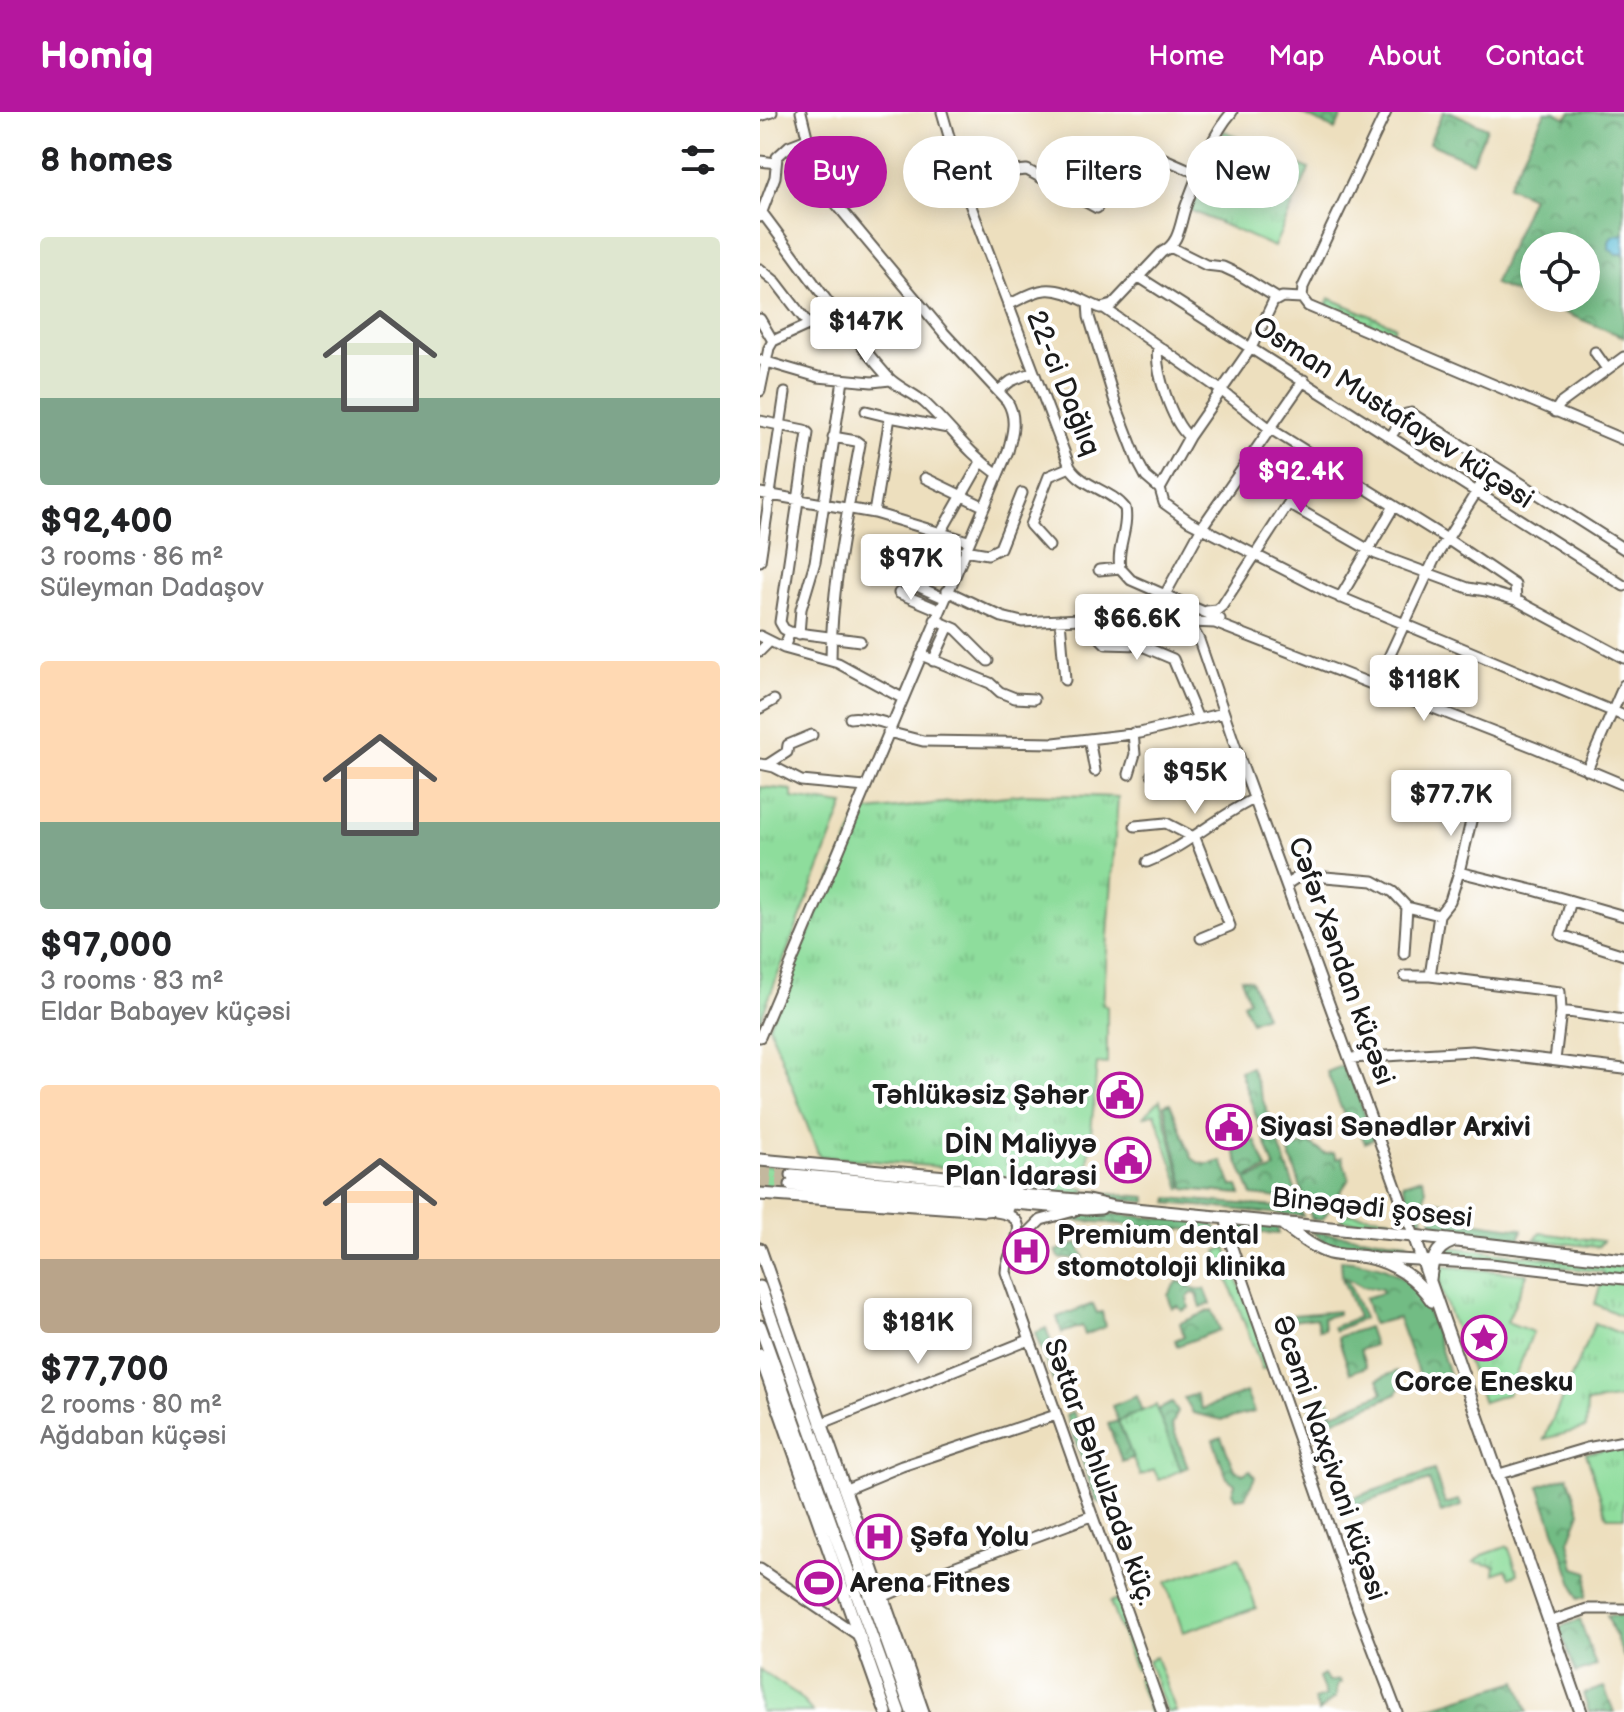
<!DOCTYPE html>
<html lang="en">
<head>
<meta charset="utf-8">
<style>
	body { margin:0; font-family:"Balsamiq Sans",sans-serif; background:#f2f2f2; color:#202124; height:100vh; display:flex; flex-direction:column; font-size:30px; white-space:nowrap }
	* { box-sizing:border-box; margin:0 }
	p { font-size:26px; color:#757577 }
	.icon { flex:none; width:44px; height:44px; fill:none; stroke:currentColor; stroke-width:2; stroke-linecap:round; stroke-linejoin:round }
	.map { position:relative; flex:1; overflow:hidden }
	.side { display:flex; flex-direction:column; background:#fff; width:760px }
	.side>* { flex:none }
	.banner { position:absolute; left:24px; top:24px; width:720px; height:72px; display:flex; gap:16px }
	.fabs { position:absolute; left:760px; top:120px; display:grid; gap:16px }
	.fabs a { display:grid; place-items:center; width:80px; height:80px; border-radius:50%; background:#fff; box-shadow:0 4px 20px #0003; font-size:40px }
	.price { position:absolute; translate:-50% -68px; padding:0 18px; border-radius:8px; background:#fff; color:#222; font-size:26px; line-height:52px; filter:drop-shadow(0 2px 4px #0008) }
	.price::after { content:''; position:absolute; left:50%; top:48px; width:24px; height:18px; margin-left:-12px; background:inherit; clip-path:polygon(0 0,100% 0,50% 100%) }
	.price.on { background:#b5179e; color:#fff }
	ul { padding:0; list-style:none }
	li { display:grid; align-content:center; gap:16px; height:424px; padding:0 40px }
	li span { display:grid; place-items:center; height:248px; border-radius:8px; color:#555 }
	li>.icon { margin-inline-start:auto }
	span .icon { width:144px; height:144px; fill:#fffc; stroke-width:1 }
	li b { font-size:34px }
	h2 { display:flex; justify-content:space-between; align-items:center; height:96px; padding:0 40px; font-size:34px }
	.pill { padding:0 28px; border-radius:36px; background:#fff; box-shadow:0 4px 20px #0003; font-size:28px; line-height:72px }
	.pill.on { background:#b5179e; color:#fff }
	header { display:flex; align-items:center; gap:48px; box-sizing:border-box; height:112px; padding:0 40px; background:#b5179e; color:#fff }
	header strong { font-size:38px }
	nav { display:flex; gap:44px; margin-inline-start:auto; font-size:28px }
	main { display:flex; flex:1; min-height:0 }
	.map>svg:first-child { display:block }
	.grass { fill:url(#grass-tufts); stroke:#557c5c; stroke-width:2 }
	.forest { fill:url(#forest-crowns); stroke:#476c50; stroke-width:2; fill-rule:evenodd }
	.garden { fill:url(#garden-furrows); stroke:#557c5c; stroke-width:2 }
	.pitch { fill:#8edd9c; stroke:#557c5c; stroke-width:2 }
	.water { fill:url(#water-ripples); stroke:#396b78; stroke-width:2 }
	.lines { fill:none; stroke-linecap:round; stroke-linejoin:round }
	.major-tunnel { stroke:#c3b89e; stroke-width:11; stroke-dasharray:11 5.5; stroke-linecap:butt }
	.minor-casing { stroke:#656055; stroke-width:13 }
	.major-casing { stroke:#656055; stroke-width:15 }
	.minor { stroke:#fff; stroke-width:9 }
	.major { stroke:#fff; stroke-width:11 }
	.labels { text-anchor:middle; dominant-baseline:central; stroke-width:8; stroke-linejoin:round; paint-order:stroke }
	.street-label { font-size:28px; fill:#1c1c1c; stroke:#fff }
	.poi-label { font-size:28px; font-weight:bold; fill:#1c1c1c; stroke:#fff; text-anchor:start }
</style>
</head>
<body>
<header>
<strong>Homiq</strong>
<nav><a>Home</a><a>Map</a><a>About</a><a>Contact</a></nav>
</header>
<main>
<section class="side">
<h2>8 homes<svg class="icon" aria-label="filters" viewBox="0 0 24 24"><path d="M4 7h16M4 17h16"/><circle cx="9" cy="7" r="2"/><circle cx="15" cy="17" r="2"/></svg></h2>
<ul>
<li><span style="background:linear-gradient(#dfe7d0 65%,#7fa58c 0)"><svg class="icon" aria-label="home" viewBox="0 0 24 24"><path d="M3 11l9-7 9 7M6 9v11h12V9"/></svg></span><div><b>$92,400</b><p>3 rooms · 86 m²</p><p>Süleyman Dadaşov</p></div></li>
<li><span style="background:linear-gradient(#ffd9b3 65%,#7fa58c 0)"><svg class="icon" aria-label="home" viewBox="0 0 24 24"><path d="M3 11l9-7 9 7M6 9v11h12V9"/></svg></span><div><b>$97,000</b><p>3 rooms · 83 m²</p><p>Eldar Babayev küçəsi</p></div></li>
<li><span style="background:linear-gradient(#ffd9b3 70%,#b9a48a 0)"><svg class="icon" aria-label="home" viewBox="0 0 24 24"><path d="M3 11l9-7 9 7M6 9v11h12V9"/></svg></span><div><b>$77,700</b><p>2 rooms · 80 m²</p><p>Ağdaban küçəsi</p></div></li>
</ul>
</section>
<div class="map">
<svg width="864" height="1600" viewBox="0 0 864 1600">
	<defs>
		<pattern id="grass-tufts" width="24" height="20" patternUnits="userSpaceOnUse" patternTransform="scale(2)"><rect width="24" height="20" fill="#8edd9c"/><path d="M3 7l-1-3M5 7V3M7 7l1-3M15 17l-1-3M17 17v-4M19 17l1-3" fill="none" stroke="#7abd86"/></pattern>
		<pattern id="forest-crowns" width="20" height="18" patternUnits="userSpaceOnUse" patternTransform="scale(2)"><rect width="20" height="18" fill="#72bc84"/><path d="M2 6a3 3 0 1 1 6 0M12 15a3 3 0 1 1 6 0" fill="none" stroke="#5d986b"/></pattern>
		<pattern id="garden-furrows" width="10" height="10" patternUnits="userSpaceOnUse" patternTransform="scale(2)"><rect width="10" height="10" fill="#8edd9c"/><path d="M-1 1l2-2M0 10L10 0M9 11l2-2" fill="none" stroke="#7abd86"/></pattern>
		<pattern id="water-ripples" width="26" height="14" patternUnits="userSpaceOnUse" patternTransform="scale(2)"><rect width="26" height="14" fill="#56bad5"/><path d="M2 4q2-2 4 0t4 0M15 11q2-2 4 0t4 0" fill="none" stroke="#4a9fb6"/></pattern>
	</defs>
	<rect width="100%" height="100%" fill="#fff"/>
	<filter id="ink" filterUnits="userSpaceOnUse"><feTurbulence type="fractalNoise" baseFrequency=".0125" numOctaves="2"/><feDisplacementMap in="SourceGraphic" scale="16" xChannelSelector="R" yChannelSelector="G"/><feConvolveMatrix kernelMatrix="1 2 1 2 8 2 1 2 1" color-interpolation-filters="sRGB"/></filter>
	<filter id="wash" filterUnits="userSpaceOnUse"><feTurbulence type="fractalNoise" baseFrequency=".006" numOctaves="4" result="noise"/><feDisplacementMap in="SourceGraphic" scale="32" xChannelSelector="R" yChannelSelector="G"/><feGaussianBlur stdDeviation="1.8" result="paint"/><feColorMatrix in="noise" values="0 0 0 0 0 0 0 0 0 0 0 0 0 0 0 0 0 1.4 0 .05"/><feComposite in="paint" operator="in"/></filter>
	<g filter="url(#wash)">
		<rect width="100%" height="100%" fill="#eddfbe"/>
		<path class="grass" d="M464,19l85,38 -35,78 -84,-37z
			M0,675l32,3v8l52,7 -84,216z
			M265,682l93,3 -15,208 4,1v58l-10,-1 -10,117h-13v7l11,2 -1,4 -5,1 -42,-4 -52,-19 -166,-15 -50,-131 91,-213z
			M400,988l23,88 -2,1 -26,-76 -12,4z
			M0,1053l18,2 -1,22h-17z
			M585,1101l46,5 2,6 -53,-4z
			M781,1121l62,8 -5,6 -64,-7z
			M466,1135l43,120 -7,2 -45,-118z
			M689,1135l175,20v50l-29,-13 9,-32 -161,-18z
			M680,1154l87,8 -20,48 26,10 -25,62 -25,8 -42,-112 -4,-17z
			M835,1211l29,12v63l-37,5 -1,25 -42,11z
			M567,1285l5,14 -18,6 -5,-13z
			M396,1293l25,65 -22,10 -5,-10 -14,6 -22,-55z
			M864,1334v71h-17l-21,-64z
			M748,1434l10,28 -8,3 -4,-8 -12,5 1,-8 -21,-4 9,-7z
			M357,1487l25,68 -7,3 -25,-68z
			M396,1545l20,55h-9l-19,-52z
			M384,1563l14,37h-9l-12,-34z"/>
		<path class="forest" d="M538,0h46l-9,18z
			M683,0h8l36,16 -15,34 -43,-19z
			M785,0h10l11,6 5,-6h53v225l-130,-53 38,-87 -24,-11zM774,134h52v52h-52z
			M481,866l10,2 14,36 -14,6 -8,-19 6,-3z
			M586,952l28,75 -9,4 -9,-20 -11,-5 -18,-46z
			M491,955l48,133 -47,-5 -19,-46 22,-9 12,29 -19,8 1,2 26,-10 -35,-98z
			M410,991l22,55c10,9 18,6 30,3l10,25h6l3,8 -56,-5 -21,-84z
			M549,1031l16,11 9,-1 2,6 6,-2 7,22 -27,41 -10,-1 -24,-69z
			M662,1066l4,10 -4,33 -8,-4 -11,-33z
			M331,1080l55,5v5l-55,-5z
			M409,1086l131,11 3,7 -135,-13z
			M673,1089l31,4 -1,16 59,8 -2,9 -89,-12z
			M341,1101l111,10 4,4 1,5 -159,-13 19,-5z
			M475,1113l43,3v6l-44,-3z
			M552,1120l95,10 1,6 -4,5 -73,-6z
			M318,1131l6,15 -24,1 -4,-8z
			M581,1148c87,6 85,50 110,120l-27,9 -26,-71 -25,6 -8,-26 17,-5v-4l-19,-2 -21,-12z
			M582,1166l6,3 16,37 -29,13 -2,-4 25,-10z
			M418,1169l19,9 8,-1 6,15 -10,3 -4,-13 -5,-1 -5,5 2,10 -7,3 -4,-5 -6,2 -4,-13z
			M333,1192l4,9 5,-1 3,15 -20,8 -3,-9 -20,7 -5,-16z
			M452,1198l8,20 -43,16 -2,-6 9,-4 -4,-13z
			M578,1199v3l-15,4 1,11 -5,1 -3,-12 -32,4 -1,-6z
			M608,1215l6,18 -14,5 6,17 -16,6 -12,-36z
			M286,1216l16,45 3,7 -12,1 -18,-48z
			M637,1259l4,12 -4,11 -67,28 -2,-7 55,-22 -5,-14z
			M486,1280l8,20 -31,8 -30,-7 -9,-15 12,-4 6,15z
			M376,1284l6,15 -24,10 15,37 -11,4 -14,-38 10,-3 -6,-15z
			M412,1291l6,8 -6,14 16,42 -7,3 -24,-60z
			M313,1299l33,91 -3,2 -7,-3 -30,-86z
			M461,1325l13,32 9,5 7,-4 5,7 -10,20 -10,1 -3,-6 3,-8 -8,-6 -14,-38z
			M674,1358l11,34 14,-4 3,6 -21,7 -12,-33 -74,26 -3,-8z
			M808,1364l12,36 -11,29 6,27 13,4 -2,25 -8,2 -39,-113z
			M847,1503l17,1v42z
			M820,1508l16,46 -20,7 -17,-46z
			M564,1563l4,7 12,-2 1,3 -4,2 -1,12 -17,15 -5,-12 12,-4 -7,-18z
			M757,1569l11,31h-114z
			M844,1575l10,25h-25l-6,-18z"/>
		<path class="garden" d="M569,186l66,28 -3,7 -66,-27z"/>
		<path class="pitch" d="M479,1445l17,51 -73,24 -17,-50z
			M0,1558l35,23 18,19h-53z"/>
		<path class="water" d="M864,122v20h-8l-7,-5v-8l4,-5z"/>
	</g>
	<g filter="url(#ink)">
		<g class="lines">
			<path class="major-tunnel" d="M0,1060l32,3
				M0,1070l31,3"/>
			<g class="minor-casing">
				<path id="minor" d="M182,0l22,76 106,279c13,20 41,23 55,41 4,21 -9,40 -5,60l11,12 89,39
					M0,4l12,-4
					M368,31l71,31
					M0,49l16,2
					M204,76l51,-17 12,-1 70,38
					M3,102c41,54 79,111 124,162 10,12 28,17 40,29 25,24 41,48 71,69
					M0,105l15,-40 2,-20 12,-11 18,-7
					M410,135l36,18 17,2 15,7 39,24
					M0,157l16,13 33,43
					M379,165l485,309
					M542,186l6,8 316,134
					M542,186l1,-11 83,-175
					M328,191l1,14 27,88 22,57 8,15 14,12 4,14 25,18 139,71 296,124
					M248,193c11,-5 25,-14 37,-15 20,-2 39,12 56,18l11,-3 50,-53c19,-9 18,-32 25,-49 11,-29 24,-67 45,-91
					M344,196l118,83 47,37 178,111 68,46 1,15
					M0,207l13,22
					M398,235c-4,23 14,75 31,90
					M835,240l12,17
					M0,248l58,17 54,5 18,-2
					M0,279l9,-43 4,-7 61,-28
					M238,279l13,-10 22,-9
					M106,299l24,6
					M795,300l5,-8 64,-47
					M0,309l44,9 4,3 -28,189 4,7 6,3
					M631,324l15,-22 5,-1 213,136
					M165,366l58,28
					M400,377l29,-52 62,-89 22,-46 9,-5 20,1
					M0,381l114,20 94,28
					M529,392l87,50 92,34 18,3 30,9 108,58
					M114,401l16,-96 58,11
					M181,420l40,-70
					M164,432l36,16
					M289,434l-19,-21 19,-49 21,-9
					M205,438l23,4 12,-6 22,-55
					M0,449l25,-168
					M339,458l21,-2
					M132,463l52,23
					M187,479l55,26 20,5 77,-4 55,-9 18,2 20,11 23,1 321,125 88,37
					M139,481l40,17
					M580,486l54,-92
					M401,497l6,-18 35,-64 102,-147
					M447,499l10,-1 5,-4 96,-148
					M339,506l2,21 5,5 34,1 33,14 25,60
					M175,508l21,9 32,32
					M300,508l5,60
					M428,509l11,19 39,114 176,482
					M39,522l2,-25 14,-47 28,-182
					M0,524l24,12 54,15 64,35
					M24,536l6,-16 70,9
					M0,539l10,-10
					M161,543l69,28 10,9 15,6 19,1
					M71,548c0,-72 16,-145 29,-216l-4,-3 -23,-4
					M173,549l16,-35
					M615,575l59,-127 58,-93
					M0,596l14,-8
					M90,606c10,-2 31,3 41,7
					M128,620l35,9 131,2 86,-10 84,-20
					M329,627l6,32
					M0,652l14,3 27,14 64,6
					M7,653l20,-13 1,-7 24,-10
					M827,658l37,-85
					M369,662l6,-20 -2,-21
					M392,662l86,-20
					M686,690l26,15 -13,55
					M375,714l31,-3 29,15 35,88 -29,12
					M387,750c40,-16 69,-45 107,-63
					M527,772l14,-9 72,6 20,11 14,15 32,8 11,-14 9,-29 78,19 87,25
					M811,789l-10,34 63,20
					M644,842l3,-47
					M645,864h25l130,16 1,19 -6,49
					M670,864l9,-61
					M801,899l63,9
					M0,925l248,-586c5,-18 9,-34 -1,-50l-63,-68 -111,-133 -20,-39 -12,-49
					M591,946l121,-7 152,18
					M236,1100c44,6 10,36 10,60l156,440
					M466,1105l2,19 130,374 39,102
					M257,1132l24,-24 33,-9
					M620,1146l111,6 133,15
					M60,1312l209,-84
					M736,1363l91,-27 37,-7
					M84,1378l58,-24 154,-51
					M0,1457l101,68
					M122,1485l66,-28 143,-53
					M789,1510l38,-13h37"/>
			</g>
			<g class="major-casing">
				<path id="major" d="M0,1048l219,20 36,9
					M32,1063l296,26 26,6 299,29 211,24
					M31,1073l295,24 15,-1
					M0,1082l224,16 23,-2
					M521,1111c15,11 30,24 48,30 12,3 25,2 37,4 27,5 51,21 66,44
					M654,1124l167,476
					M0,1137l163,463
					M670,1167c2,-17 4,-31 22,-37
					M0,1175l152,425
					M0,1214l139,386
					M0,1243l126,357"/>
			</g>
			<use href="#minor" class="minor"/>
			<use href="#major" class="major"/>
		</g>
	</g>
	<defs>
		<g id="civic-ring" transform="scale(2.3)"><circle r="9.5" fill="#fff" stroke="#b5179e" stroke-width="1.5"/><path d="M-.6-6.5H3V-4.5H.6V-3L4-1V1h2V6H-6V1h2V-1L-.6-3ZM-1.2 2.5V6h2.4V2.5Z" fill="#b5179e"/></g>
		<g id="hospital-ring" transform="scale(2.3)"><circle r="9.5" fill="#fff" stroke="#b5179e" stroke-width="1.5"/><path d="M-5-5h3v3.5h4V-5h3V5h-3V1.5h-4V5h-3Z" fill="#b5179e"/></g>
		<g id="sight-ring" transform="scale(2.3)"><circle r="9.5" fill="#fff" stroke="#b5179e" stroke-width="1.5"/><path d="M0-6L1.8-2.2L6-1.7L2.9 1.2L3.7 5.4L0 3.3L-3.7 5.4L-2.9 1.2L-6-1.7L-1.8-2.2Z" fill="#b5179e"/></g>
		<g id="stadium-ring" transform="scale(2.3)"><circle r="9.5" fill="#fff" stroke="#b5179e" stroke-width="1.5"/><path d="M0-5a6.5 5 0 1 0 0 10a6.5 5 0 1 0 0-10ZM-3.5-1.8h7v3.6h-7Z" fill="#b5179e"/></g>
	</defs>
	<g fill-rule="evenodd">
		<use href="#civic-ring" x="360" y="983"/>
		<use href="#civic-ring" x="469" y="1015"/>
		<use href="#civic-ring" x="368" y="1048"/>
		<use href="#hospital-ring" x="266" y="1139"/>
		<use href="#sight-ring" x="724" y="1226"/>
		<use href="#hospital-ring" x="119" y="1425"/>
		<use href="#stadium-ring" x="59" y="1471"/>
	</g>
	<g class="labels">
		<g class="street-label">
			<text transform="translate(303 271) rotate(68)">22-ci Dağlıq</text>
			<text transform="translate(633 301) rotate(33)">Osman Mustafayev küçəsi</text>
			<text transform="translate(581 849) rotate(70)">Cəfər Xəndan küçəsi</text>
			<text transform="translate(612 1096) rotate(6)">Binəqədi şosesi</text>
			<text transform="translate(569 1346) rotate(71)">Əcəmi Naxçivani küçəsi</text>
			<text transform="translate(340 1360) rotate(70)">Səttar Bəhlulzadə küç.</text>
		</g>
		<g class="poi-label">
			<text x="329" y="983" text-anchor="end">Təhlükəsiz Şəhər</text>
			<text x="500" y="1015">Siyasi Sənədlər Arxivi</text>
			<text x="337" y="1032" text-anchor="end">DİN Maliyyə<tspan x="337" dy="32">Plan İdarəsi</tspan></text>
			<text x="297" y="1123">Premium dental<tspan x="297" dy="32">stomotoloji klinika</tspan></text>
			<text x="724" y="1270" text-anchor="middle">Corce Enesku</text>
			<text x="150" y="1425">Şəfa Yolu</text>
			<text x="90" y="1471">Arena Fitnes</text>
		</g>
	</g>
</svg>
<div class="fabs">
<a><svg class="icon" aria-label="locate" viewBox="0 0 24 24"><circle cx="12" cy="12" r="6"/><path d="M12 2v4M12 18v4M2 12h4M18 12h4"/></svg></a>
</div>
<b class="price" style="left:106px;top:253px">$147K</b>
<b class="price on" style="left:541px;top:403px">$92.4K</b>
<b class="price" style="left:151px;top:490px">$97K</b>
<b class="price" style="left:377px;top:550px">$66.6K</b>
<b class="price" style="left:664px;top:611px">$118K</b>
<b class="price" style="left:435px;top:704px">$95K</b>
<b class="price" style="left:691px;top:726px">$77.7K</b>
<b class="price" style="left:158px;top:1254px">$181K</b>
<div class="banner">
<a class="pill on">Buy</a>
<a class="pill">Rent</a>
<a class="pill">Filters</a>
<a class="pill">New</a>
</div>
</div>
</main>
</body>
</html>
